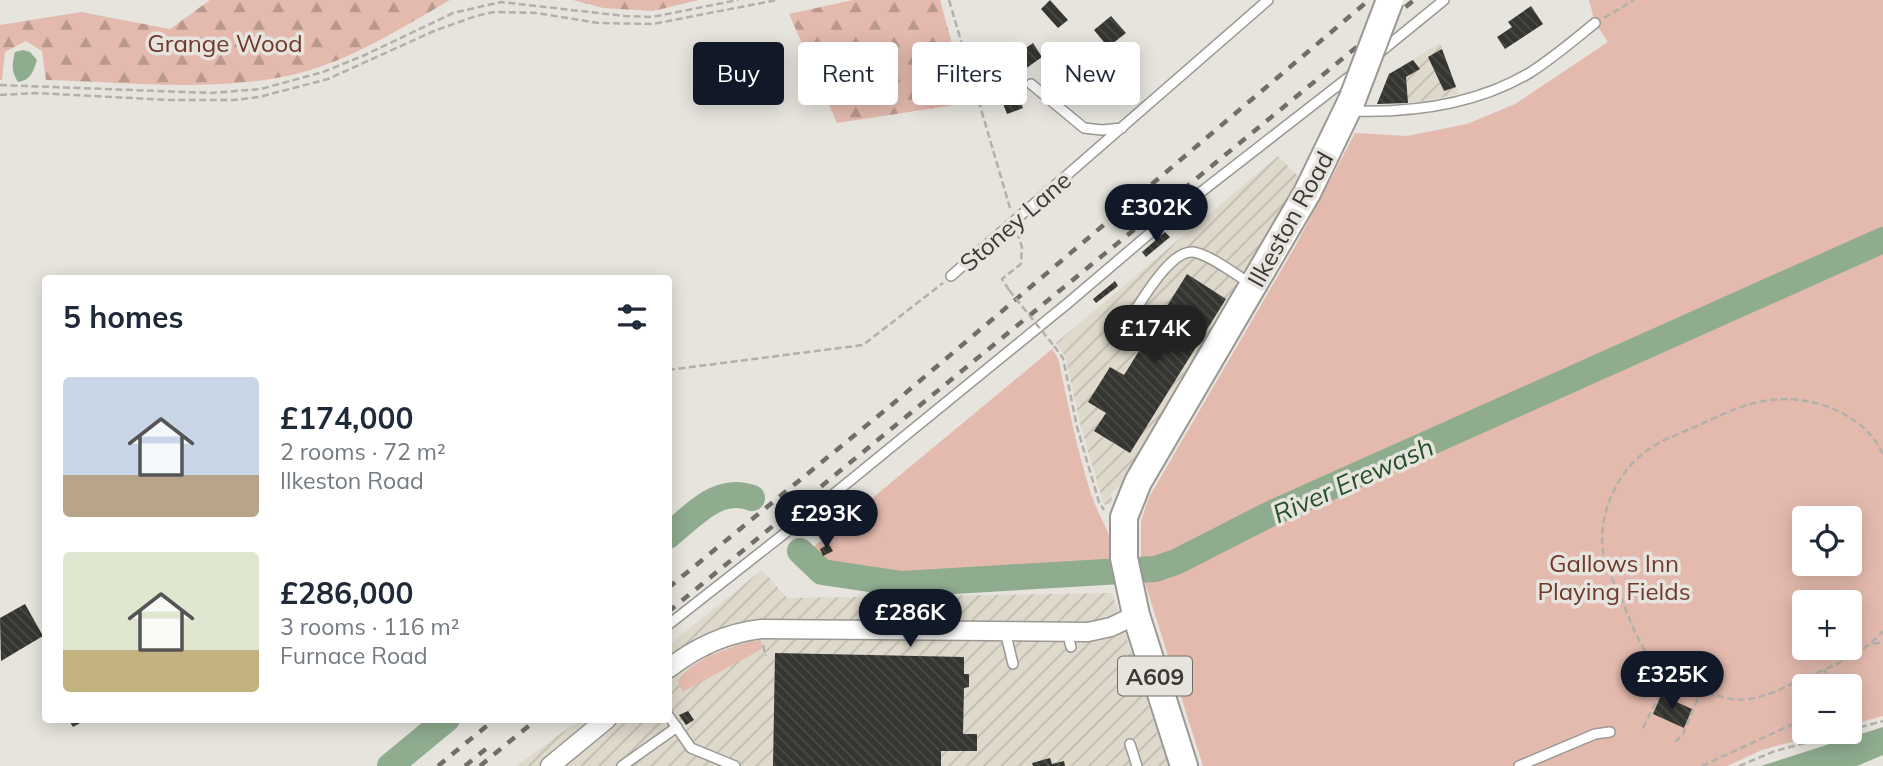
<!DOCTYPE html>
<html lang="en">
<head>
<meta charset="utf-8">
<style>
	body { margin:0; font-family:Mulish,sans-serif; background:#f6f6f7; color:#1f2937; height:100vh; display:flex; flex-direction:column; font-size:26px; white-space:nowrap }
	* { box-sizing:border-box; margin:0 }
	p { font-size:23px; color:#747a83 }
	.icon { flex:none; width:38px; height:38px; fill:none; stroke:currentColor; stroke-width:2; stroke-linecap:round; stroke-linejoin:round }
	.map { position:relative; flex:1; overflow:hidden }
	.side { position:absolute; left:42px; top:275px; width:630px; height:448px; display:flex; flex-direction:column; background:#fff; border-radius:7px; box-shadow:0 4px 18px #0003 }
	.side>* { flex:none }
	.hud { position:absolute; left:693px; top:42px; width:665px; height:63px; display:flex; gap:14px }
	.controls { position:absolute; left:1792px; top:506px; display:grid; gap:14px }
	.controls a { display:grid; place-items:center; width:70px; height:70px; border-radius:7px; background:#fff; box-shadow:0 4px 18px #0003; font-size:35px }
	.price { position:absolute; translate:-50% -60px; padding:0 16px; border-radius:24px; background:#111827; color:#fff; font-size:23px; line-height:46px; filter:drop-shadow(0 2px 4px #0008) }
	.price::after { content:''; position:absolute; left:50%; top:42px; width:21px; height:16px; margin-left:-10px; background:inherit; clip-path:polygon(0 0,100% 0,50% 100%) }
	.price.selected { background:#222; color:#fff }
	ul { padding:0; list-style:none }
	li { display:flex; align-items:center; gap:21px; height:175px; padding:0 21px }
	li span { display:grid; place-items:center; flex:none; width:196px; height:140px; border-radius:7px; color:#555 }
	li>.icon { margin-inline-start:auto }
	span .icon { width:84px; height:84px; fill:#fffc; stroke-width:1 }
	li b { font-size:30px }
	h2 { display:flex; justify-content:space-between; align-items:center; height:84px; padding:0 21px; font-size:30px }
	.tag { padding:0 24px; border-radius:7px; background:#fff; box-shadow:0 4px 18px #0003; font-size:24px; line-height:63px }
	.tag.selected { background:#111827; color:#fff }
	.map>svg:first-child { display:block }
	.industrial { fill:url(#industrial-furrows) }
	.green { fill:#e4baae; fill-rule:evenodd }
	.forest { fill:url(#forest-firs) }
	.water { fill:#8fac8f }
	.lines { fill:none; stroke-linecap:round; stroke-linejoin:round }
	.river { stroke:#8fac8f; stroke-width:26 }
	.building { fill:url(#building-back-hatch) }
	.service-casing { stroke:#9a9892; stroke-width:12 }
	.minor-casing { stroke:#9a9892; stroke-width:21 }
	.primary-casing { stroke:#9a9892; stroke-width:30 }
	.path { stroke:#b2b0aa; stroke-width:2.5; stroke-dasharray:7 3.5; stroke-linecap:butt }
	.service { stroke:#fff; stroke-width:9 }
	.minor { stroke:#fff; stroke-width:18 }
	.primary { stroke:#fff; stroke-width:26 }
	.rail { stroke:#6f6e69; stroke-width:4.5; stroke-dasharray:9 9; stroke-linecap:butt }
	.primary-bridge-casing { stroke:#9a9892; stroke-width:30; stroke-linecap:butt }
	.path-bridge { stroke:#b2b0aa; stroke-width:2.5; stroke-dasharray:7 3.5; stroke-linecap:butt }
	.primary-bridge { stroke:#fff; stroke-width:26 }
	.labels { text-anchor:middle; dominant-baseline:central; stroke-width:7; stroke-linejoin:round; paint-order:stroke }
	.shield { fill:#e6e4dd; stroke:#6e6c68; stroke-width:2 }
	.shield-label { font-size:23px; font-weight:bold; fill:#3a3936 }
	.park-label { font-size:24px; fill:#71392a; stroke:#e6e4dd }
	.street-label { font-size:24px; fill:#3a3936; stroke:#e6e4dd }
	.water-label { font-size:26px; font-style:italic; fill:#255128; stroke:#e6e4dd }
</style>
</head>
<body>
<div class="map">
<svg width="1883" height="766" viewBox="0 0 1883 766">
	<defs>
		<pattern id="industrial-furrows" width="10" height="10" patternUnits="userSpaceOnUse" patternTransform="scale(1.75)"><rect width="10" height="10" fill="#ded9cb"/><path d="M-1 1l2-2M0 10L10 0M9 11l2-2" fill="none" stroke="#bfbbaf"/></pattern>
		<pattern id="forest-firs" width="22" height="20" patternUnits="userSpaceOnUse" patternTransform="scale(1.75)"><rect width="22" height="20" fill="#e4baae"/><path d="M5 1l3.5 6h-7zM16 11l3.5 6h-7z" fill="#ba988e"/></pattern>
		<pattern id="building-back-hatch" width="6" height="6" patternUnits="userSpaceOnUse" patternTransform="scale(1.75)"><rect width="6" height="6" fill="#353631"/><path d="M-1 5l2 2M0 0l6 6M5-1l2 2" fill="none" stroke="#4a4b47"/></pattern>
	</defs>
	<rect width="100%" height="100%" fill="#e6e4dd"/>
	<path class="industrial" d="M1440,43l19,51 -41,8 -41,2 12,-30z
		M1278,156l24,24 -174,300 -17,13 1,10 -8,2 -23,-78 -16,-71 -9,-13z
		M762,570l25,28 325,-5 56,173h-652l65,-47h87l1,-74z"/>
	<path class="green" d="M1589,0h294v228l-169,75 -55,29c-129,57 -258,113 -386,172 -34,15 -96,55 -132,55v-37l7,-23 148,-254 59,-112 52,3 60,-12 48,-20 93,-62 -13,-19z
		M1883,247v469l-33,9v-39h-46v46h24l-66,18 -35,16h-524l-58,-183 31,-8 92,-49zM1804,518h46v46h-46zM1804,602h46v46h-46z
		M1052,349l6,9c10,46 19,92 33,136 8,23 21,41 25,65l-139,13 -142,-1 -12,-7 -12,-15z
		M752,641h9l1,8 -79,43 -5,-11c11,-20 53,-34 74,-40z"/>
	<path class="forest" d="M210,0h240c-49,28 -98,60 -154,74 -81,19 -168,8 -250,6l-4,-29 -16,-10 -21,11 -3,28h-2v-55l81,-13 89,17z
		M573,0h126l-46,11 -50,-3z
		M853,0h87l28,103 -131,20 -48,-109z"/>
	<path class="water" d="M23,50l7,2 7,8c-4,12 -6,20 -19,22 -7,-11 -6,-17 -3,-30z
		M1883,727v28l-26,11h-96z"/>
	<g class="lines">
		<path class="river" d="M668,536c25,-20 50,-51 84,-38
			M800,551l22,21 80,12 253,-15 21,-7 94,-48 613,-274
			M390,766l57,-47"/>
	</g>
	<path class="building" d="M1050,0l18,20 -10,8 -17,-19z
		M1531,6l12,18 -38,25 -8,-12 15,-10 -4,-5z
		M1111,16l15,17 -18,14 -14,-17z
		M1033,43l9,14 -31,22 -10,-14z
		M1442,49l14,38 -12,4 -16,-34z
		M1074,58l9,10 -33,29 -7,-8 5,-5 -7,-7 11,-10 5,5z
		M1413,60l7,9 -14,8 2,26 -31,1 12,-30z
		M997,79l20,14 6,15 -16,6 -13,-34z
		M1165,232l5,5 -24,20 -4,-5z
		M1187,274l39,25 -96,154 -36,-22 12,-18 -18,-11 22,-35 14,8z
		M1115,281l3,5 -22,17 -3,-4z
		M829,544l4,7 -10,5 -3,-7z
		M25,604l18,32 -42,25 -1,-43z
		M775,653l189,4v17h5v13l-5,1 -1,46h14v17h-36v15h-168z
		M1661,695l31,14 -8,19 -31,-14z
		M688,711l6,9 -8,5 -7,-10z
		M68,719h19l-14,8z
		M1050,758l2,6 12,-3 1,5h-32l-1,-3z"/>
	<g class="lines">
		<g class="service-casing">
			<path id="service" d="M1379,53l65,-53
				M1031,84l53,44 18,2 20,-2
				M1351,111c61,2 127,-7 180,-39 23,-15 43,-32 64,-49
				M951,276l317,-276
				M1136,309c10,-15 36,-59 57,-57 16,2 43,23 58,32
				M668,625l135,-106 265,-216 101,-86 185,-144
				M1005,631l8,33
				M1067,631l4,16
				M668,715l23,33 44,18
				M1130,744l7,22
				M622,766l55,-39
				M1519,766l76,-32 15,-2"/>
		</g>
		<g class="minor-casing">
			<path id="minor" d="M668,669c28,-22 58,-36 93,-40l327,3 23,-5 25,-12
				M550,766l57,-47"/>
		</g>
		<g class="primary-casing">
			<path id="primary" d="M1184,766l-48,-151 -12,-57v-41l14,-35 169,-289 45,-93"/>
		</g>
		<path class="path" d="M949,0l61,208
			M1604,18l30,-18
			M0,85l211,8 50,-4 62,-17 42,-17 88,-42 48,-11 124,14 27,1 86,-17
			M0,95l36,-2 133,7h65l25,-3 69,-18 106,-48 42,-15 18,-4 43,1 61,10 55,1 124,-24
			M1009,290l-7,-11 19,-15 1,-17 -4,-12
			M1054,346l9,12 14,69 22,75 5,8
			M668,370l195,-25 80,-62
			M1883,454c-19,-41 -71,-59 -112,-54 -27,3 -50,15 -74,26 -18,8 -37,14 -52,26 -29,22 -47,63 -42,98 2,18 14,38 21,55 19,49 32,76 87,89 12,3 24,7 37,5 19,-2 37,-12 54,-20 28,-12 61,-24 81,-48
			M1873,644l10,-2
			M763,645l3,11
			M1825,670l5,16
			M1643,728l25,-51
			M1850,730l33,-9
			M1675,742l8,-8 18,-43
			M1702,766l102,-47
			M1739,766l36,-15 71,-19"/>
		<use href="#service" class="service"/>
		<use href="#minor" class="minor"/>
		<use href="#primary" class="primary"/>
		<path class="rail" d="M668,588l221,-181 480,-407
			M668,612l746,-612
			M438,766l57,-47
			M465,766l22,-18
			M480,766l57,-47"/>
		<g class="primary-bridge-casing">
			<path id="primary-bridge" d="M1352,100l38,-100"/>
		</g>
		<path class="path-bridge" d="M1009,290l45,56"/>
		<use href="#primary-bridge" class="primary-bridge"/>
	</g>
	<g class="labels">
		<rect class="shield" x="1118" y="656.5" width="74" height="39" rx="5"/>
		<g class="shield-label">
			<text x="1155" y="676">A609</text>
		</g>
		<g class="park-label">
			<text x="225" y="43">Grange Wood</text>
			<text x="1614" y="563">Gallows Inn<tspan x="1614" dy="28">Playing Fields</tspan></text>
		</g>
		<g class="street-label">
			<text transform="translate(1290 219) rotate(-61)">Ilkeston Road</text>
			<text transform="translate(1015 221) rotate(-41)">Stoney Lane</text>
		</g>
		<g class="water-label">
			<text transform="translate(1353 480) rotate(-24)">River Erewash</text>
		</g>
	</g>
</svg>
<div class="controls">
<a><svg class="icon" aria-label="locate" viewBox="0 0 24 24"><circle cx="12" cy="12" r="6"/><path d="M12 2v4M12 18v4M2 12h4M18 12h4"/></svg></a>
<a>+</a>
<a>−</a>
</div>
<b class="price" style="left:1156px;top:244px">£302K</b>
<b class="price selected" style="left:1155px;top:365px">£174K</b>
<b class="price" style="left:826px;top:550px">£293K</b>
<b class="price" style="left:910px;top:649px">£286K</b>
<b class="price" style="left:1672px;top:711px">£325K</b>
<div class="hud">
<a class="tag selected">Buy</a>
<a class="tag">Rent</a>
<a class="tag">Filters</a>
<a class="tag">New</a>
</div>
<section class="side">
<h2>5 homes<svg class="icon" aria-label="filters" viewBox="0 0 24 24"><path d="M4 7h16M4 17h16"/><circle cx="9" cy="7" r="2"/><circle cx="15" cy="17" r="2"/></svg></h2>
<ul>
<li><span style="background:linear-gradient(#c9d6e8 70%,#b9a48a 0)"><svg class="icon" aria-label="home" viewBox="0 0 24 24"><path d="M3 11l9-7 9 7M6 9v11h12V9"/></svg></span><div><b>£174,000</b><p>2 rooms · 72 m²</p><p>Ilkeston Road</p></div></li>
<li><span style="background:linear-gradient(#dfe7d0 70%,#c2b280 0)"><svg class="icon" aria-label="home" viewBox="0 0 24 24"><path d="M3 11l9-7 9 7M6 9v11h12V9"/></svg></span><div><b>£286,000</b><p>3 rooms · 116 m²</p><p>Furnace Road</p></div></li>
</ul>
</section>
</div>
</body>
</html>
